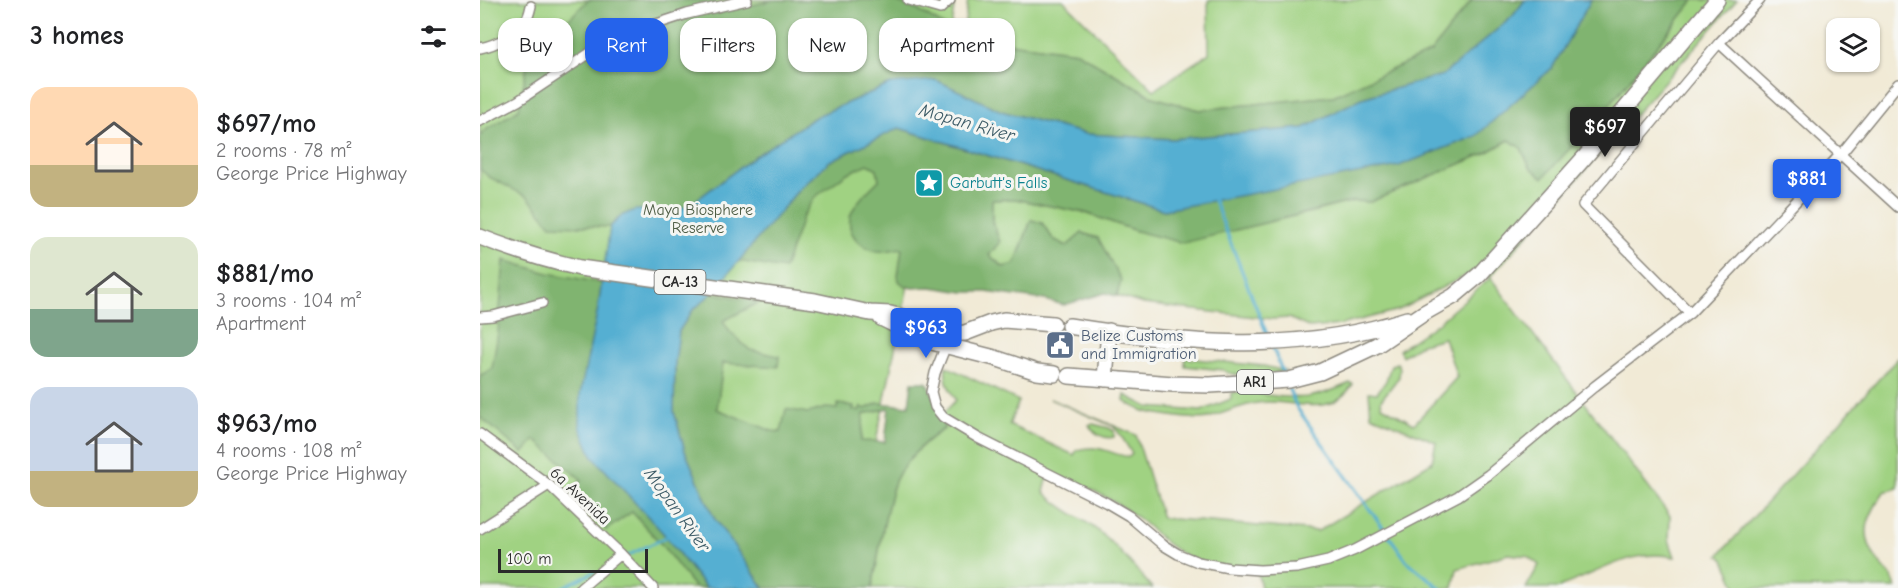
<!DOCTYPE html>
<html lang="en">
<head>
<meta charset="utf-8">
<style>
	body { margin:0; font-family:"Comic Neue",sans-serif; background:#f6f6f6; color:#202124; height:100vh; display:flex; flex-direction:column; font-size:22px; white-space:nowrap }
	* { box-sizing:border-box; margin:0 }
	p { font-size:20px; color:#757577 }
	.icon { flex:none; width:33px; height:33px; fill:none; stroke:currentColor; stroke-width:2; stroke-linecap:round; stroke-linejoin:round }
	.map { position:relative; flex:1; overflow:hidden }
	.details { display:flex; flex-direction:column; background:#fff; width:480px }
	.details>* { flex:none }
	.guide { position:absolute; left:18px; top:18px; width:570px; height:54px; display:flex; gap:12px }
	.tools { position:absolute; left:1346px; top:18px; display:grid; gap:12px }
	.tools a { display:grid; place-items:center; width:54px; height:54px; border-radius:12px; background:#fff; box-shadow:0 2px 4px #0004; font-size:30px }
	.scale { position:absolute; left:18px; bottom:15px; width:150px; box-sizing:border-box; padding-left:6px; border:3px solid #2b2b2b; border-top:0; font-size:16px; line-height:21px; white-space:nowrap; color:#2b2b2b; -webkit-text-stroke:4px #f6f6f2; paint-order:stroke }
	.price { position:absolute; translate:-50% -51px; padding:0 14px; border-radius:6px; background:#2563eb; color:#fff; font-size:20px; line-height:39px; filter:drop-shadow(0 2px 3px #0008) }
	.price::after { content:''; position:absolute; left:50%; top:36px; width:18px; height:14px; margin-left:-9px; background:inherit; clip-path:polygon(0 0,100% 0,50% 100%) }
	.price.on { background:#222; color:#fff }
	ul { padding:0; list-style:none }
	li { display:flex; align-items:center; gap:18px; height:150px; padding:0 30px }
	li span { display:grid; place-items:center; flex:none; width:168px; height:120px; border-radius:18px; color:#555 }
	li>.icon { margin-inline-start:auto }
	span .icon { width:72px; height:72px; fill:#fffc; stroke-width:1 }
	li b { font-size:26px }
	h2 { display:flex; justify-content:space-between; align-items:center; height:72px; padding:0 30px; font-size:26px }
	.tag { padding:0 21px; border-radius:18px; background:#fff; box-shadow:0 2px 4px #0004; font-size:21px; line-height:54px }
	.tag.on { background:#2563eb; color:#fff }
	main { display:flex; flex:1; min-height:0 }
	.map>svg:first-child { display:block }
	.green { fill:#a0d282; stroke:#667e56; stroke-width:1.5 }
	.forest { fill:#80b470; stroke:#56704e; stroke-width:1.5; fill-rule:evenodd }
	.water { fill:#55afd2; stroke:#406d7e; stroke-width:1.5 }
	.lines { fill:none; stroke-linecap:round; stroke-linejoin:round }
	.stream { stroke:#55afd2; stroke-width:3 }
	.minor-casing { stroke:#8e8a80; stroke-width:12 }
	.trunk-casing { stroke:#8e8a80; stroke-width:18 }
	.minor { stroke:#fff; stroke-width:9 }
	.trunk { stroke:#fff; stroke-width:15 }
	.labels { text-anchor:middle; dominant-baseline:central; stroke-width:6; stroke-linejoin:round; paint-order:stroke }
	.shield { fill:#f6f6f2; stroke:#686867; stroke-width:1.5 }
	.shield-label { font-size:15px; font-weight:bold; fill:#2b2b2b }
	.culture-label { font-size:16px; fill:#0d838f; stroke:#f6f6f2; text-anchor:start }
	.park-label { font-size:16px; fill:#4e5d45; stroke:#f6f6f2 }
	.service-label { font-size:16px; fill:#4e5e75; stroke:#f6f6f2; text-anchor:start }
	.street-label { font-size:16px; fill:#2b2b2b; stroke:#f6f6f2 }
	.water-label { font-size:18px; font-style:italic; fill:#3a5965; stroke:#f6f6f2 }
</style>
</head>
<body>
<main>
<section class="details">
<h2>3 homes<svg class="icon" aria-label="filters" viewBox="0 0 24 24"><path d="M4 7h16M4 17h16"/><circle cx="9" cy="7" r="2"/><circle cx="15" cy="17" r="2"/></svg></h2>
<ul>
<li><span style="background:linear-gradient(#ffd9b3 65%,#c2b280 0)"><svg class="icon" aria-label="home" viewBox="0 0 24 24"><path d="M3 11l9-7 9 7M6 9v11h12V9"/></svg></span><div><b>$697/mo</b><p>2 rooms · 78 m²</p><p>George Price Highway</p></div></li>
<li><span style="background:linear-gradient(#dfe7d0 60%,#7fa58c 0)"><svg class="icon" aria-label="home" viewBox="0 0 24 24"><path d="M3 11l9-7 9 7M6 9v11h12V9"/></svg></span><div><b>$881/mo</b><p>3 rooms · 104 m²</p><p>Apartment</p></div></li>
<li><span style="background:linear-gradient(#c9d6e8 70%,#c2b280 0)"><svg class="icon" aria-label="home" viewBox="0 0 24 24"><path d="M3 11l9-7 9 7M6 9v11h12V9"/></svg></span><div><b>$963/mo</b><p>4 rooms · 108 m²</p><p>George Price Highway</p></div></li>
</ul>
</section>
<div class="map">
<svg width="1418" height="588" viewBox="0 0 1418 588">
	<rect width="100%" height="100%" fill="#f6f6f2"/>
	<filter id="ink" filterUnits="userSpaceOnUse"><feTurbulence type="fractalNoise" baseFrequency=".0167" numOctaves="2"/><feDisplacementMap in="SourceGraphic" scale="12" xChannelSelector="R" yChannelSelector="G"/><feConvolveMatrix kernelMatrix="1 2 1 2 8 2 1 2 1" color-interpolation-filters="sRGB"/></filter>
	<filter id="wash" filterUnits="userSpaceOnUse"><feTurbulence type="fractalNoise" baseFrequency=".008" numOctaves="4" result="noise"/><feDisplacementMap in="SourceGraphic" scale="24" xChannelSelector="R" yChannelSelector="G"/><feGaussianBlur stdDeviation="1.35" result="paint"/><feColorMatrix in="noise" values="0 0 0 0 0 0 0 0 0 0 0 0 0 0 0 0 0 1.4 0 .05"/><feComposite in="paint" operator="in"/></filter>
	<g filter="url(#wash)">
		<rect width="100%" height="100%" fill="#f1ead6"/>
		<path class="green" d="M0,0h475l-26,183 -83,405h-366z
			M488,0h95l91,90 55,-37 -1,-53h264l-41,52 -98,44 -134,14 -46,-13 -76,-45 -114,-15z
			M1214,0h43l-247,277 180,239 -1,24 6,17c-44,-9 -73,15 -114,29l-1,2h-34l13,-23 -12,-9 -19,-2 -51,15 -4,19h-192l-5,-23c-30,5 -62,0 -87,-20 -11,-8 -20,-19 -31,-27 -26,-19 -51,-33 -82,-42l-9,4 -3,12c18,18 34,23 53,38 20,16 38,38 55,58h-280c7,-33 11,-68 21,-101 6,-21 32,-47 51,-58l-3,-13 15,-16c-7,-11 -12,-21 -10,-34l73,35 -10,24 65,30 3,-5c24,-6 30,3 52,7l3,-3c-5,-9 -12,-21 -19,-28l-63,-27 86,36 26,83 156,13 114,-69 4,-20 -65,-27 -2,-23 8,1 9,-12 5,-16 6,-2 3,5 -1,9 -18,23 1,6 32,18 43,-47 -13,-39 -22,6 -20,12 -3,-6 39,-27 52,-45 -14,-8 -77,40 -59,15 -30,3 -21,-10 -16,1 -130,-15 -26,-8 3,-16 -22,-42 -16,-5 -15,13 -14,-7 -11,-16 -11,-3 -16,44 -11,3 -15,-12 11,-13 -8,-21v-21l23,-1 71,14 50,18h95l85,-20 38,-10 16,1 118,-50 21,-12 12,8 9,19 76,-58z
			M705,358l79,8 21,5c-14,4 -51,8 -62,-1l-38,-4z
			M1418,358v130l-14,4c-16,24 -26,42 -6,69 8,10 15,14 18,27h-159l-13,-28 -5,-5z
			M870,383l3,1c-23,34 -49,18 -83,18 -22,0 -42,10 -62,16 -8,3 -55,-4 -64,-7 -7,-2 -14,-7 -20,-10l1,-6 23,12 53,4 30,-12v-6l24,-6 5,7c41,6 52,6 90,-11z
			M613,424l16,4 5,3v6c-9,3 -21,-4 -25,-12z"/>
		<path class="forest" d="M108,0h125l4,13 57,-13h117l26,10 46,27 114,15 76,45 46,13 134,-14 98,-44 41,-52h53l-13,17 -69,58 -81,23 -58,30 -132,11 -86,-5 -85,-23 -65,-31 -45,4 -74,32 -62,40 -68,51 -66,9 -11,11 -59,-2 -23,-28 -39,-20 -9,-8v-33l4,-5 35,-22 9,-49z
			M1111,0h103l-88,109 -63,69 -13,-11 -9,-19 -12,-8 -21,12 -118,50 -16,-1 -171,42 -47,-12 -50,-18 -71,-14 -23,1v21l8,21 -11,13 14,12 12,-3 16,-44 11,3 11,16 14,7 15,-13 16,5 23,42 -4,16 -12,-3 -41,12 -19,-5 -59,-8h-22l-33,-5 -19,1 -7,-2 -6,-5 -1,-5 4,-28c-8,1 -16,4 -24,3 -18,-3 -33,-18 -27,-37 5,-13 18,-24 28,-34l-2,-11 -9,-5 -22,10 -32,24 -11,18 -19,53 -46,-8 62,-73 30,-27 68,-33 266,82 96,-19 292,-123z
			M24,260l44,13 54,10 -4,25 65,225 43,55h-11l-34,-44 -29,-32 -26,18 -38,-38 14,-12 -47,-40 -12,13 -43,-36v-41l12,-8 6,-35z
			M232,293l48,9 -37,19 7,11 20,18 29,6 -1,11 -55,-4 -6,46 55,22 9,1 5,-23 22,4 18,-5 11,1 1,-5 16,2 -1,4 6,1 2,-5 4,3 13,-6 31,3 3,-24h14l3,3 15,38v6c-19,11 -45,37 -51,58 -10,32 -14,68 -21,101h-108l-50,-70 -29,-67 -11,-39 1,-49 4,-32 13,-20zM409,408l-4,34 -24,-1 3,-27z"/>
		<path class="water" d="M1045,0h66l-39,68 -76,68 -77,30 -235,44 -265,-82 -69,33 -30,27 -88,105 -20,18 -13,20 -4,32 -1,49 11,39 29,67 50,70h-58l-43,-55 -70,-76 -13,-30v-33l18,-86 12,-81 11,-11 14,-6h28l24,-3 68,-51 62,-40 74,-32 45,-4 65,31 85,23 86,5 132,-11 58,-30 81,-23 69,-58z"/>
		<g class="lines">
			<path class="stream" d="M733,198l55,139
				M792,346l12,30
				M807,385l10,23 110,153 33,27
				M147,556l43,-21
				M81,588l33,-16"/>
		</g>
	</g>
	<g filter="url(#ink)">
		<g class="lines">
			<g class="minor-casing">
				<path id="minor" d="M428,0l32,9 10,-9
					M1239,43l179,164
					M0,48c16,-3 37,-14 46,-28 3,-4 4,-10 5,-14
					M0,121l38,-20 87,-58 21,-9 61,-20 60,-14
					M1210,313l-107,-108 136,-162 41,-43
					M0,317l13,-1 49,-13
					M467,343l-12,30 -4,19 4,15 8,10 35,21 129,65 22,13 34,29 15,9 20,8 31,6 31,2 37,-2 31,-7 27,-11 103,-54 30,-21 107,-89 95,-73 151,-159 57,-70
					M0,434l69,51 72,69 32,34
					M0,529l69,-44
					M101,588l40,-34"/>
			</g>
			<g class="trunk-casing">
				<path id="trunk" d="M0,237c33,13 65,23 100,31l235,33 55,12 20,1 12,3 32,16 8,1 23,-1 26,-10 13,-3 49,4
					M401,318l47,23 67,17 42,14 17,2
					M589,326c113,18 227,29 338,-7
					M589,376l104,8 37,1 79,-5 31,-8 57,-27 47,-32 30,-17 25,-21 105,-117 133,-158
					M625,379l4,-48"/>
			</g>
			<use href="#minor" class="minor"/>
			<use href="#trunk" class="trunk"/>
		</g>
	</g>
	<defs>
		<g id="sight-square" transform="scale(1.5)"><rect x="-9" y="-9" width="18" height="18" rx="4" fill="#0f9aa8" stroke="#f6f6f2"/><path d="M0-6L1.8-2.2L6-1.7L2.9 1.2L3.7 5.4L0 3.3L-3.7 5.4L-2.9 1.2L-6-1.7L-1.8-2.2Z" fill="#fff"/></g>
		<g id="civic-square" transform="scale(1.5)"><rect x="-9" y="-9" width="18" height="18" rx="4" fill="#5c6f8a" stroke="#f6f6f2"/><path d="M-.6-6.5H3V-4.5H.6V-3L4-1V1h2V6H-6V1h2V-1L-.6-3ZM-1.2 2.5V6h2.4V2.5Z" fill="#fff"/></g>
	</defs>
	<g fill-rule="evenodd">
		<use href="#sight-square" x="449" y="183"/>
		<use href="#civic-square" x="580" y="345"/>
	</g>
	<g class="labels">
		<g class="shield">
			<rect x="174.5" y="270" width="51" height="24" rx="4.5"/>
			<rect x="757" y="370" width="36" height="24" rx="4.5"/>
		</g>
		<g class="shield-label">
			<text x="200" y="282">CA-13</text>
			<text x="775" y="382">AR1</text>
		</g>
		<g class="culture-label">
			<text x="470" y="183">Garbutt's Falls</text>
		</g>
		<g class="park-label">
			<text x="218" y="210">Maya Biosphere<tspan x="218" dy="18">Reserve</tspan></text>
		</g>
		<g class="service-label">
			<text x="601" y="336">Belize Customs<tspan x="601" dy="18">and Immigration</tspan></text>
		</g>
		<g class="street-label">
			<text transform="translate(100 496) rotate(43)">6a Avenida</text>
		</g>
		<g class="water-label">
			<text transform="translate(487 123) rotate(16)">Mopan River</text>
			<text transform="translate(197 510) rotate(54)">Mopan River</text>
		</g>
	</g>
</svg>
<div class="tools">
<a><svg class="icon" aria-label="layers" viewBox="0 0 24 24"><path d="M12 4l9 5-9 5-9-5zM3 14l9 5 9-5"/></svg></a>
</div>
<div class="scale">100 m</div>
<b class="price on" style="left:1125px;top:158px">$697</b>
<b class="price" style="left:1327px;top:210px">$881</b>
<b class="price" style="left:446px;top:359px">$963</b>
<div class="guide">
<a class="tag">Buy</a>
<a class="tag on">Rent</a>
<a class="tag">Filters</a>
<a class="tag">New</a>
<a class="tag">Apartment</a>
</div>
</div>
</main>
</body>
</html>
